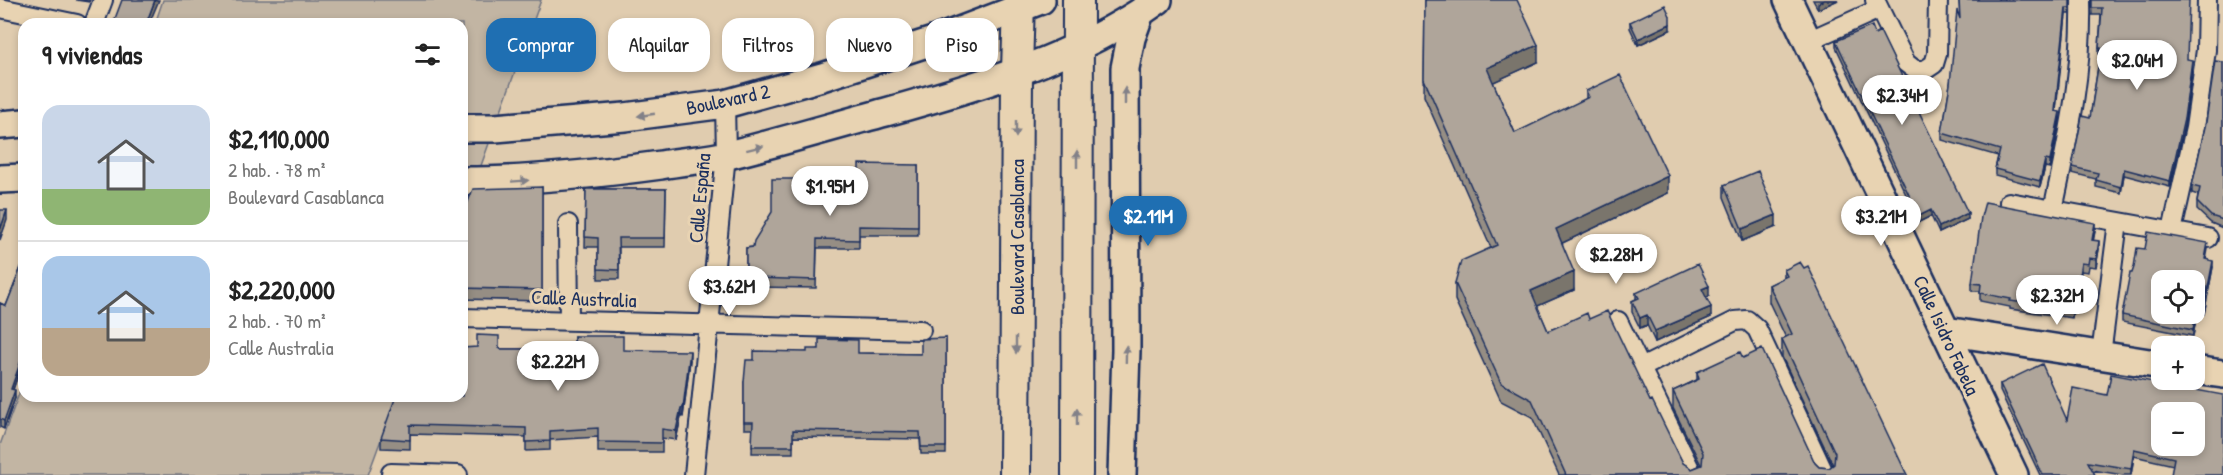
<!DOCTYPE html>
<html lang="es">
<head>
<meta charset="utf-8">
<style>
	body { margin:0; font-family:"Patrick Hand",sans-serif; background:#f2f2f2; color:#222; height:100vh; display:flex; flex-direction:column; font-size:22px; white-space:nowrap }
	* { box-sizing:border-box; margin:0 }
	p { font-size:20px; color:#767676 }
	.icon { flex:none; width:33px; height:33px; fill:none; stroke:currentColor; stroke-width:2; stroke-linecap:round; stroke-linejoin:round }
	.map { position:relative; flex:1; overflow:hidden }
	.details { position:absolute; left:18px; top:18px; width:450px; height:384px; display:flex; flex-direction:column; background:#fff; border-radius:18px; box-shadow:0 3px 9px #0003 }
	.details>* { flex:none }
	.top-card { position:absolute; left:486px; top:18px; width:570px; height:54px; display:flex; gap:12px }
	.fabs { position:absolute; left:2151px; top:270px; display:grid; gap:12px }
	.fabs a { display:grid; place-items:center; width:54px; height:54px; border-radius:12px; background:#fff; box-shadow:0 3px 9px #0003; font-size:30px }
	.price { position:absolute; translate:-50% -51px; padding:0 14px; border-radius:21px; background:#fff; color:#222; font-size:20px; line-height:39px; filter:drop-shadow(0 2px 3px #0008) }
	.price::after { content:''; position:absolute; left:50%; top:36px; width:18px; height:14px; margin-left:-9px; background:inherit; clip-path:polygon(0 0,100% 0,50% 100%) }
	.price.selected { background:#1f6fb2; color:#fff }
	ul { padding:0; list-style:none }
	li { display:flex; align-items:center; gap:18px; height:150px; padding:0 24px }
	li+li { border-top:2px solid #e0e0e0 }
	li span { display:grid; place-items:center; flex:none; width:168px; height:120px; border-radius:18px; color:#555 }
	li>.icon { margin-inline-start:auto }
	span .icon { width:72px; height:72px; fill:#fffc; stroke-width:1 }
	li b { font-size:26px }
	h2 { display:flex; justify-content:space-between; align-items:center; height:72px; padding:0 24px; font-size:26px }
	.tag { padding:0 21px; border-radius:18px; background:#fff; box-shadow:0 3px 9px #0003; font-size:21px; line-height:54px }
	.tag.selected { background:#1f6fb2; color:#fff }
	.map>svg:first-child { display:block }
	.green { fill:#c2b5a3; stroke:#6e7280; stroke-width:1.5 }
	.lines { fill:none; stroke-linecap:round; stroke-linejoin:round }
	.street-casing { stroke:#1b2f5e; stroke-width:22 }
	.secondary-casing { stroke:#1b2f5e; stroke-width:32 }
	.primary-casing { stroke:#1b2f5e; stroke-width:34 }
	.street { stroke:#e8d3b2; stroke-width:18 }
	.secondary { stroke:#e8d3b2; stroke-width:27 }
	.primary { stroke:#e8d3b2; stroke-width:30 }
	.wall { fill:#968e84; stroke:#1b2f5e; stroke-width:1.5 }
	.shaded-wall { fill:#7a746c; stroke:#1b2f5e; stroke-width:1.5 }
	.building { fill:#afa59a; stroke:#1b2f5e; stroke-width:1.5; fill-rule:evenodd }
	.oneway { fill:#828188 }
	.labels { text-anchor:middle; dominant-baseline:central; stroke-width:6; stroke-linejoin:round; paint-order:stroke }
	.street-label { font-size:20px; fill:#1b2f5e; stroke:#e8d3b2 }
</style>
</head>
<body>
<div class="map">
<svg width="2223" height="475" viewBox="0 0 2223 475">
	<rect width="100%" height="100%" fill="#e0ccaf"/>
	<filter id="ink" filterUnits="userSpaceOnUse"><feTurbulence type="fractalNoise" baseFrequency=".0167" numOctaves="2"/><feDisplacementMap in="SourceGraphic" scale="12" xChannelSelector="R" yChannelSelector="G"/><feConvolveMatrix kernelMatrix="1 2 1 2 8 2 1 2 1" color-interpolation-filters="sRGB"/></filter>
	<g filter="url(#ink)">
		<path class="green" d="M163,0h378l-79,218v-194h-307z
			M24,380v16h373l-29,79h-368v-30z"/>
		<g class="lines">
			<g class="street-casing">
				<path id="street" d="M1875,0l31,63 9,7h10l9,-6 3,-10 1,-54
					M0,8l77,16
					M94,24l9,-24
					M1808,41l71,-32
					M2009,202l199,36
					M2053,210c15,-71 30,-137 28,-210
					M568,224l1,96
					M2172,231l23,-103 11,-78 1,-50
					M462,318l459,12
					M1618,321l75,154
					M2101,355l17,-133
					M1641,368l94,-47 12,-1 10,9 68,146
					M391,473l67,2
					M694,475l32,-320 -1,-51"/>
			</g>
			<g class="secondary-casing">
				<path id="secondary" d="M1788,0l226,475
					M0,125l24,-2
					M462,128h33l130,-11 100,-13 97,-27 111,-36 108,-41
					M0,179l24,-1
					M462,181c67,0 133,-7 199,-16 22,-4 45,-5 67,-10 53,-13 106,-29 158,-43 94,-26 192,-54 272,-112
					M1946,331l216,34
					M2194,370l29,4
					M1122,475l4,-125 -1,-282 6,-30 9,-25"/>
			</g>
			<g class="primary-casing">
				<path id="primary" d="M1015,475l2,-404 2,-71
					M1077,475l1,-475"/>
			</g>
			<use href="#street" class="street"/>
			<use href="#secondary" class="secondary"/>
			<use href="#primary" class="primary"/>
		</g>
		<path class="wall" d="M76,0h14l-1,2z
			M1425,0l113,62 -45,20 22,51 71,-34v-8l82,102 -106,50 12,47 -37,16 11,25 41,-12 61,82 33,62 9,6 9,-4 -28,-57v-17l24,-11v-8l46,-14 72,105 4,4 10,1 4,-3 -51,-108v-18l4,-1 -17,-36v-17l15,-7v-8l123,205h-348l-27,-58 -31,-16 -46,-101v-17l36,-35 -67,-152z
			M1813,0h25l-20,9z
			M1959,0h112l-1,14h-4l-10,97 4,7 -10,50 -5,-1 -5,20 -45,-12v-6l3,-13 -56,-16v-7l8,-49 10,-66z
			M2091,0l96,59 5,7 -8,60 -14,61 -46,-12 -3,18 -25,-6v-8l-24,-6v-6l18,-49 10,-64h-1v-6l2,-33h-9z
			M1630,22l40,8 -32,15 -8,-17z
			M1836,41l132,178 -29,14 -8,-17 -12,6 -83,-175z
			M2223,62v166l-12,-5 -14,-13v-8l1,-7 -6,-2v-7l14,-64z
			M918,165v70h-59v13h-42l-1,40 -60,-1 -1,-8h-9v-31l7,-1 56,-62h50z
			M1724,185l52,42 -34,14 -18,-44z
			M542,187v114l-80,-2v-82z
			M586,189h80l-1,58h-46v32h-21v-32h-13z
			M2095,231l-2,9 6,9 -3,18 -7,-1 -1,6 -7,-1 -3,18 -2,-1 -4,30 -62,-9v-2l-30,-6v-10h-8v-8z
			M2145,249h63l-2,11 7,7 -9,47 -7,-1 -4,23 -71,-14v-7l10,-42z
			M24,260v99l-11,30 2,9 -11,31 -4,-2v-124l6,3z
			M1636,293l73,3 -3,2 5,19 -56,25 -8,-17 -7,3 -8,-16v-11l4,-2z
			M574,336l49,14 67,10 -7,57h-2l-5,23 -14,-2v14h-64v-15l-48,3v10l-24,1v-14l-116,-3v15l-29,-1v-10l81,-42 37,-48 2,1h73z
			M946,338v116h-25l-1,-15 -127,-2v16h-41l1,-24h-9v-47l10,-22 53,-8 12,-3 39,4 63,1z
			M2000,384l67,36 40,-25h116l-50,70 -39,-9 -3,19h-8l-31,-5 3,5h-55l-40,-84z"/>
		<path class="shaded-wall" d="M155,0h4l-10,24h-3z
			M1824,0h14l-20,9v-6z
			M2066,8v6l-11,103v-6z
			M1670,24v6l-32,15v-6z
			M1538,45v17l-51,23v-17z
			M2192,60v6l-8,60 -14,61v-6z
			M2060,112v6l-10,50v-7z
			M2045,160v7l-5,20v-6z
			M2124,169v6l-3,18v-6z
			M1668,176v17l-112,53v-17z
			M7,210v10l-7,20v-10z
			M1931,210v6l-12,6v-6z
			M1968,213v6l-29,14v-6z
			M1776,215v12l-34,14v-12z
			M2095,223v8l-3,17v-8z
			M2099,241v8l-3,18v-8z
			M2213,261v6l-9,47v-6z
			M2081,263v8l-3,18v-8z
			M1574,272v18l-43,19v-18z
			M2076,280v8l-4,30v-8z
			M1709,286v10l-7,4v-11z
			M2197,306v7l-4,23v-6z
			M1711,307v10l-56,25v-11z
			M1647,315v10l-7,3v-10z
			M23,351v8l-12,37v-7z
			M690,351v9l-7,57v-9z
			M15,390v8l-11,31v-8z
			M681,408v9l-5,23v-9z
			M2134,449v7l-3,19v-6z"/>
		<path class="building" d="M122,0h33l-9,24h-33z
			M1425,0h92l21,45 -51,23 28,65 74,-36 -3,-6 34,-16 48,101 -112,53 18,43 -43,19 17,40 39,-18 2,6 18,-8 43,90 2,-1 31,63 9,6 10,-4 1,-12 -30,-62 26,-12 -2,-7 43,-20 3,6 19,-9 53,114 4,4 10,1 5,-4 1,-11 -53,-114 10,-5 -23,-49 18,-9 -3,-6 16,-8 4,6 4,-2 99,209h-341l-34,-75 -31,-17 -46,-100 6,-22 36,-16 -73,-166z
			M1959,0h111v8h-4l-11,103 5,1 -10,49 -5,-1 -5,21 -45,-12 5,-19 -58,-17 8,-49 7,-74 3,9z
			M2092,0h97l-2,59 5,1 -8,59 -14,62 -46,-12 -3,18 -25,-7 2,-7 -26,-6 10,-51 8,2 11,-70h-2l3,-40h-10z
			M1665,5l5,11v8l-32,15 -8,-17z
			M1872,26l3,8 5,-3 88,182 -29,14 -8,-17 -12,6 -83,-175z
			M2215,61l8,1v158l-12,-4 -14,-14 3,-14 -8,-2 14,-64z
			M859,164l59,1v62l-59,-1v14l-42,-1 -1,41 -60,-2 -1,-7 -9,-1v-22l7,-1 1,-6 18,-29v-33h37v6h50z
			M1758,171l18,44 -34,14 -18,-44z
			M542,187v103l-80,-2v-71l11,-28z
			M586,189h80l-1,49h-47l1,32 -21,-1v-31l-13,-1z
			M1985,202l110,21 -3,17 7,1 -3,18 -7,-1 -1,6 -7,-1 -3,18 -2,-1 -4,30 -62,-9 1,-2 -31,-6 1,-9 -9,-1 9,-66z
			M0,210h7l-7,20z
			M2148,232l60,11 -3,16 8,2 -9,47 -7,-2 -4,24 -71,-15 8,-42h2l2,-6 3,-19 8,1zM2162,280h32v34h-32z
			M24,260v92l-13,37 4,1 -11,31 -4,-2v-116l6,3z
			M1698,264l11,22 -7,3 9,18 -56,24 -8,-16 -7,3 -8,-17 7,-3 -3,-5z
			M477,335l22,1v12l2,1h74l-1,-13h49v14l67,1 -7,57h-2l-5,23 -14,-2v14l-64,-1v-14l-48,3v10l-24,1v-14l-116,-3v15l-29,-2 15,-42h66v-48l15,-1z
			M946,338v109h-25l-1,-15 -127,-2v16h-41l1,-24h-9v-40l2,-22h8v-9l53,1v-3h12v-10l39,1v13l63,1v-15z
			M2042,364l25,56 6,-32 34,7 4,-21 112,21v80h-52l3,-17 -40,-9 -3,20 -43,-7 7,13h-52l-43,-91zM2162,412h32v34h-32z"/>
		<defs><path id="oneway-solid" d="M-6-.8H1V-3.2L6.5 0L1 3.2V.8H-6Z" transform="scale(1.5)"/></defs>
		<g class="oneway">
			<use href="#oneway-solid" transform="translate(1125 96) rotate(-90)"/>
			<use href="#oneway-solid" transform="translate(646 115) rotate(172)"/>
			<use href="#oneway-solid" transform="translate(1016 129) rotate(90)"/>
			<use href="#oneway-solid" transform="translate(755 148) rotate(-14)"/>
			<use href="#oneway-solid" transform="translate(1077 159) rotate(-90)"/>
			<use href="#oneway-solid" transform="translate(520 181) rotate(-4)"/>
			<use href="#oneway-solid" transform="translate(1016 345) rotate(90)"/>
			<use href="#oneway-solid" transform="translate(1126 354) rotate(-89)"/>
			<use href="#oneway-solid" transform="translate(1077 417) rotate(-90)"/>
		</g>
	</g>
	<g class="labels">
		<g class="street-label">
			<text transform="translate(728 99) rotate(-12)">Boulevard 2</text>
			<text transform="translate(699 198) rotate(-85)">Calle España</text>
			<text transform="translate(1016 237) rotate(-90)">Boulevard Casablanca</text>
			<text transform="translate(584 298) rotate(2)">Calle Australia</text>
			<text transform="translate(1947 335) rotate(65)">Calle Isidro Fabela</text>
		</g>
	</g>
</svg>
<div class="fabs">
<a><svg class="icon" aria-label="locate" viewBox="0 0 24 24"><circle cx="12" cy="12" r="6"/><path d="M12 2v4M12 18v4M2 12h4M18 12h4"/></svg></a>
<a>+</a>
<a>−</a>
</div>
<b class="price" style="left:2137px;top:91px">$2.04M</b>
<b class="price" style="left:1902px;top:126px">$2.34M</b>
<b class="price" style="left:830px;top:217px">$1.95M</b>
<b class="price selected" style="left:1148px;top:247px">$2.11M</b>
<b class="price" style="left:1881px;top:247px">$3.21M</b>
<b class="price" style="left:1616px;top:285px">$2.28M</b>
<b class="price" style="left:729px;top:317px">$3.62M</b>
<b class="price" style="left:2057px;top:326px">$2.32M</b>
<b class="price" style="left:558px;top:392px">$2.22M</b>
<div class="top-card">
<a class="tag selected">Comprar</a>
<a class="tag">Alquilar</a>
<a class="tag">Filtros</a>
<a class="tag">Nuevo</a>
<a class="tag">Piso</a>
</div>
<section class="details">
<h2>9 viviendas<svg class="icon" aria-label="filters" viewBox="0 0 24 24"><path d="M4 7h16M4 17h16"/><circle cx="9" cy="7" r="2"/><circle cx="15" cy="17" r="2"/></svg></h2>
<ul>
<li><span style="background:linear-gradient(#c9d6e8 70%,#8fb573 0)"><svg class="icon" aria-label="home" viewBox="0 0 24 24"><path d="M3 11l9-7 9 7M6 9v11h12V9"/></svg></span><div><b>$2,110,000</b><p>2 hab. · 78 m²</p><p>Boulevard Casablanca</p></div></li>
<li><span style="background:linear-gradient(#a9c7e8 60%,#b9a48a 0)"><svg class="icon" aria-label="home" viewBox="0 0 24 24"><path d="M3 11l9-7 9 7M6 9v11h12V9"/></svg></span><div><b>$2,220,000</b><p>2 hab. · 70 m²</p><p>Calle Australia</p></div></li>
</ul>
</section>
</div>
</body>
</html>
